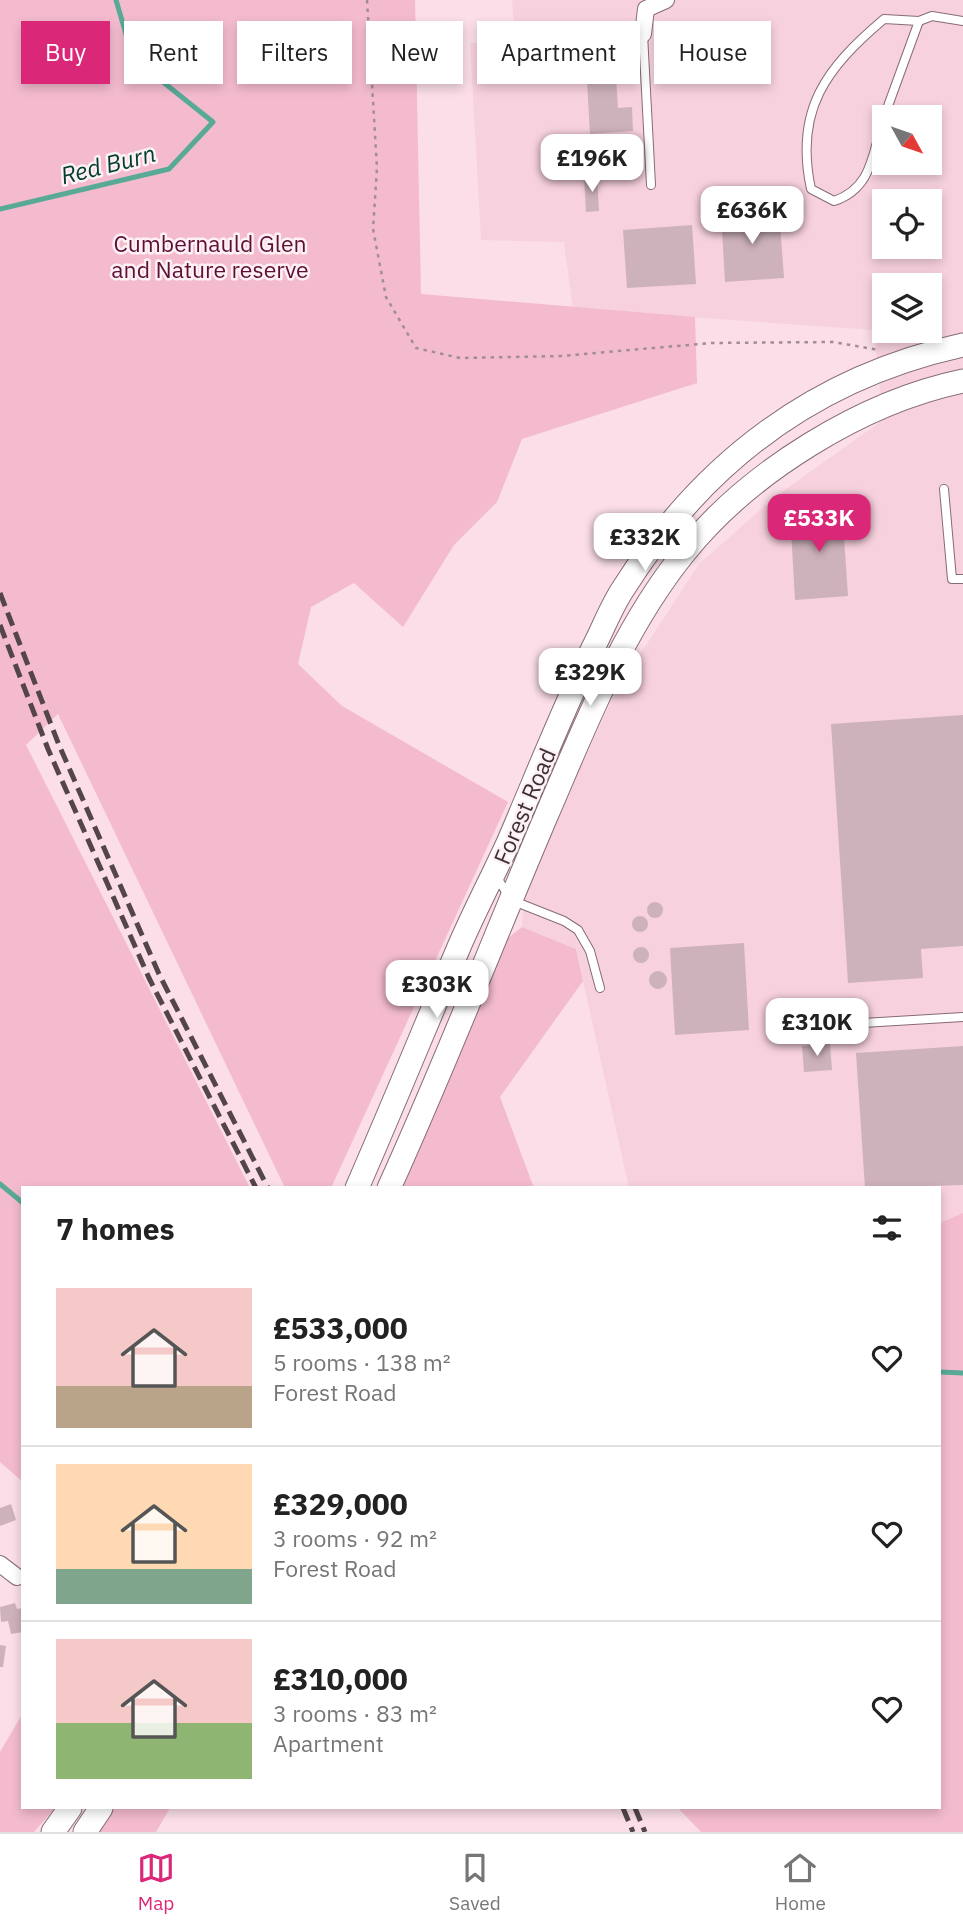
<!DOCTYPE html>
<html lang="en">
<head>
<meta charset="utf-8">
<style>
	body { margin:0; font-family:"IBM Plex Sans",sans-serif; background:#f6f6f6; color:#222; height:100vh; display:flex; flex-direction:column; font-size:26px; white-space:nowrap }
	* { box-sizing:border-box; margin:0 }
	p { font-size:23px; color:#767676 }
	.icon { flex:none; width:38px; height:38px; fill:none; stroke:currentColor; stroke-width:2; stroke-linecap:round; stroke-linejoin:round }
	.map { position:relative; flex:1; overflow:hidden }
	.side { position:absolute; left:21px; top:1186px; width:920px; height:623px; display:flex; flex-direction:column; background:#fff; border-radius:0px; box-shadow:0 4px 10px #0003 }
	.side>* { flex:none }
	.banner { position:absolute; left:21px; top:21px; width:922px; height:63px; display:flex; gap:14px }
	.needle { width:46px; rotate:130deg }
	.controls { position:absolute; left:872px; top:105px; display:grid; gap:14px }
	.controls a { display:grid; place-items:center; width:70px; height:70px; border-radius:0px; background:#fff; box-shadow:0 4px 10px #0003; font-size:35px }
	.price { position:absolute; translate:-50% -60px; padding:0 16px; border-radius:14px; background:#fff; color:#222; font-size:23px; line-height:46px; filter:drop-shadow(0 2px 4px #0008) }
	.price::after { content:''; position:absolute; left:50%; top:42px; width:21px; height:16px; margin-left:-10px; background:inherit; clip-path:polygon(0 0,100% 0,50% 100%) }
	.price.selected { background:#db2777; color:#fff }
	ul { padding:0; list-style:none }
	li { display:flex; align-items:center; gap:21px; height:175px; padding:0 35px }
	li+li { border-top:2px solid #e0e0e0 }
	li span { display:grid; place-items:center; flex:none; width:196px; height:140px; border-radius:0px; color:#555 }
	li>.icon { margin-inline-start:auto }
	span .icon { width:84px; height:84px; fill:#fffc; stroke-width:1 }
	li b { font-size:30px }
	h2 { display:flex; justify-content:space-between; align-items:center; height:84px; padding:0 35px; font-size:30px }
	.pill { padding:0 24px; border-radius:0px; background:#fff; box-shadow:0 4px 10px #0003; font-size:24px; line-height:63px }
	.pill.selected { background:#db2777; color:#fff }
	.menu { display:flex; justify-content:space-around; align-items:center; height:98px; border-top:2px solid #e0e0e0; background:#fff; font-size:19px; color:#767676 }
	.menu a { display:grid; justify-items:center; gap:4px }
	.menu .selected { color:#db2777 }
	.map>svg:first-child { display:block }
	.built { fill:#f7d1de; fill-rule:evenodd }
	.green { fill:#f4bbcf }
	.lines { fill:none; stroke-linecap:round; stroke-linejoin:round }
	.stream { stroke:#58aa97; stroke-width:5 }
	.building { fill:#ceb2bb }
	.lane-casing { stroke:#866c74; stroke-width:10 }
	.street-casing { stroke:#866c74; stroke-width:18 }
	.secondary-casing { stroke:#866c74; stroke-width:25 }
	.path { stroke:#a28d94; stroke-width:2.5; stroke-dasharray:3.5 5; stroke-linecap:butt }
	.lane { stroke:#fff; stroke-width:8 }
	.street { stroke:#fff; stroke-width:16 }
	.secondary { stroke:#fff; stroke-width:23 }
	.rail { stroke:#53454a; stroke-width:5; stroke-dasharray:14 7; stroke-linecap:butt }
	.labels { text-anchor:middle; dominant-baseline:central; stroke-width:5; stroke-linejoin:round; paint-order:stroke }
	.park-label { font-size:23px; fill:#5f0f36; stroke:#fdf1f4 }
	.street-label { font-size:23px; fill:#3b3034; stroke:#fdf1f4 }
	.water-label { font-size:24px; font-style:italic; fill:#013c31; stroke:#fdf1f4 }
</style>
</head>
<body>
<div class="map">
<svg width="963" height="1832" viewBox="0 0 963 1832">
	<rect width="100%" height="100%" fill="#fbdee7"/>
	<path class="built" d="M512,0h451v1213l-10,7 -13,3v-35h-311l-53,-239 -54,-22 2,-37 91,-197 84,-129 76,-67 108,-77 -9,-90 -301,-21 -9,-67 -83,-2 -11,-197h45zM884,117h45v46h-45zM884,201h45v46h-45zM884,285h45v46h-45z"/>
	<path class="green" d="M0,0h415l6,294 274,23 2,66 -175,56 -25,63 -43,43 -51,82 -49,-44 -43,24 -13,57 44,42 166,96 -177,386h-46l-227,-474 -32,31 224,443h-227v294l-23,-20z
		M522,927l54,22 7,32 -83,116 34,91h-136l110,-250z
		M963,1213v619h-262l-23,-24h262v-585z
		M23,1713v95h32l-21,24h-34v-80z
		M109,1808h61l-14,24h-59z"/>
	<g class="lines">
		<path class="stream" d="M0,209l169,-40 44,-47 -80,-64 -17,-58
			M0,1184l23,19
			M940,1372l23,1"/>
	</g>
	<path class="building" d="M615,62l3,46 14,-1 1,24 -43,3 -4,-70z
		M597,175l2,36 -13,1 -2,-36z
		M779,210l5,68 -59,4 -4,-68z
		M692,225l4,59 -69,4 -4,-58z
		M842,508l6,88 -53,4 -5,-88z
		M963,715v231l-42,3 2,29 -75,5 -17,-259z
		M647 910a8 8 0 1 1 16 0a8 8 0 1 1-16 0Z
		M632 924a8 8 0 1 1 16 0a8 8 0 1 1-16 0Z
		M744,943l5,87 -74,5 -5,-87z
		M633 955a8 8 0 1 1 16 0a8 8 0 1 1-16 0Z
		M649 980a9 9 0 1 1 18 0a9 9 0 1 1-18 0Z
		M830,1044l2,26 -28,2 -2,-26z
		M963,1046v139l-98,3 -9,-135z
		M11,1504l5,16 -16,6v-18z
		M15,1603l2,6 5,-1 1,24 -12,2 -3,-13 -7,1 -1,-15z
		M0,1645l6,1 -3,21h-3z"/>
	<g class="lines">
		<g class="lane-casing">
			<path id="lane" d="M643,34l8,151
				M884,117l35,-96
				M884,118c-12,35 -11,70 -50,83l-23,-12c-17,-79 15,-121 73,-170l35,2 13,-5 31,5
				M944,489l8,90h11
				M496,876l15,24 53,21 14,9 12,21 10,37
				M846,1024l117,-7"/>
		</g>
		<g class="street-casing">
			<path id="street" d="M643,34l3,-25 20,-9
				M0,1564l17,13"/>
		</g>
		<g class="secondary-casing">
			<path id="secondary" d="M357,1188c35,-80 68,-161 102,-241 15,-35 33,-69 49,-104 28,-65 54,-132 85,-195 10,-19 18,-41 30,-59 80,-127 193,-212 340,-244
				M389,1188c56,-123 105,-250 158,-374 39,-90 75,-184 137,-261 65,-81 178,-151 279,-172
				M53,1832l17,-24
				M85,1832l16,-24"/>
		</g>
		<path class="path" d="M367,0l10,168 -4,61 13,68 30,51 44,10 101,-2 150,-13 122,-1 46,8"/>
		<use href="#lane" class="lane"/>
		<use href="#street" class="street"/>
		<use href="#secondary" class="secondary"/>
		<path class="rail" d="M0,593l59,152 100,229 109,214
			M0,625l48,124 101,229 107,210
			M623,1808l10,24
			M635,1808l10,24"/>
	</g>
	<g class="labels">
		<g class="park-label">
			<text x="210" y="243">Cumbernauld Glen<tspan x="210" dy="26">and Nature reserve</tspan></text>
		</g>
		<g class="street-label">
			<text transform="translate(524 806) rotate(-67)">Forest Road</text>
		</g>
		<g class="water-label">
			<text transform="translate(108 164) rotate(-14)">Red Burn</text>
		</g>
	</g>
</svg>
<div class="controls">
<a><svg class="needle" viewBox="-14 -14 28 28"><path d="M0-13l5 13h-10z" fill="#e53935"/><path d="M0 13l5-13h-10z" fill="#767676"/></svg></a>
<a><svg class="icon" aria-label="locate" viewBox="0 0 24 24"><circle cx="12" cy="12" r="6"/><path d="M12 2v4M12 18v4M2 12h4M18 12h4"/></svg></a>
<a><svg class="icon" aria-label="layers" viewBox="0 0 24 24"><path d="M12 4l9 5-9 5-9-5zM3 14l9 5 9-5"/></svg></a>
</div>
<b class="price" style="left:592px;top:194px">£196K</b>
<b class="price" style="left:752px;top:246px">£636K</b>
<b class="price selected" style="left:819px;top:554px">£533K</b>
<b class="price" style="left:645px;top:573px">£332K</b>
<b class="price" style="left:590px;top:708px">£329K</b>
<b class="price" style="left:437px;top:1020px">£303K</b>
<b class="price" style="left:817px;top:1058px">£310K</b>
<div class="banner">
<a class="pill selected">Buy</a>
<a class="pill">Rent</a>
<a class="pill">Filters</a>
<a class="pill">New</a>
<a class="pill">Apartment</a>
<a class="pill">House</a>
</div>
<section class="side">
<h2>7 homes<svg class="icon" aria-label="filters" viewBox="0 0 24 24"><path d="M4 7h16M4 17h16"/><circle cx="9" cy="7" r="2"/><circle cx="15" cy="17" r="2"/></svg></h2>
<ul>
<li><span style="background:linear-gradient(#f6c9c9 70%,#b9a48a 0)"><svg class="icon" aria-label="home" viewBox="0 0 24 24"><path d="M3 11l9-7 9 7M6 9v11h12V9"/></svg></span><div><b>£533,000</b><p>5 rooms · 138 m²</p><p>Forest Road</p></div><svg class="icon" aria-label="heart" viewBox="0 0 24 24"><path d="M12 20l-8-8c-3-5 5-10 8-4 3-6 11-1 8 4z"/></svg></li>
<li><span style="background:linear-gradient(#ffd9b3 75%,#7fa58c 0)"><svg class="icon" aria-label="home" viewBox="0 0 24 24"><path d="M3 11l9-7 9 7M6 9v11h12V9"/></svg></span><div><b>£329,000</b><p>3 rooms · 92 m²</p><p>Forest Road</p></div><svg class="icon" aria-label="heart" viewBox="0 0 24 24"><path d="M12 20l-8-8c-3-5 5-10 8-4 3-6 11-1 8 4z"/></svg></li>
<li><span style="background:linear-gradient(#f6c9c9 60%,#8fb573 0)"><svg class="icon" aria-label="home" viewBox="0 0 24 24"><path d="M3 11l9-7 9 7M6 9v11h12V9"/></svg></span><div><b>£310,000</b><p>3 rooms · 83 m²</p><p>Apartment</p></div><svg class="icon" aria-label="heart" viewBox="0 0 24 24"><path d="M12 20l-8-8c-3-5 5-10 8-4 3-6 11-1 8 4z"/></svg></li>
</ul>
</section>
</div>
<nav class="menu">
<a class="selected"><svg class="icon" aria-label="map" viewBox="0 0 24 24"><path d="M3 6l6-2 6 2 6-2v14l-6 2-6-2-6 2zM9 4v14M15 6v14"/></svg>Map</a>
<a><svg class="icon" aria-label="saved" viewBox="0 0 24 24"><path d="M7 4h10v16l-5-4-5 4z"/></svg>Saved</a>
<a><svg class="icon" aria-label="home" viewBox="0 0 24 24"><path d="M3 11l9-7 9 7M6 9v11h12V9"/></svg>Home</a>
</nav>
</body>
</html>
